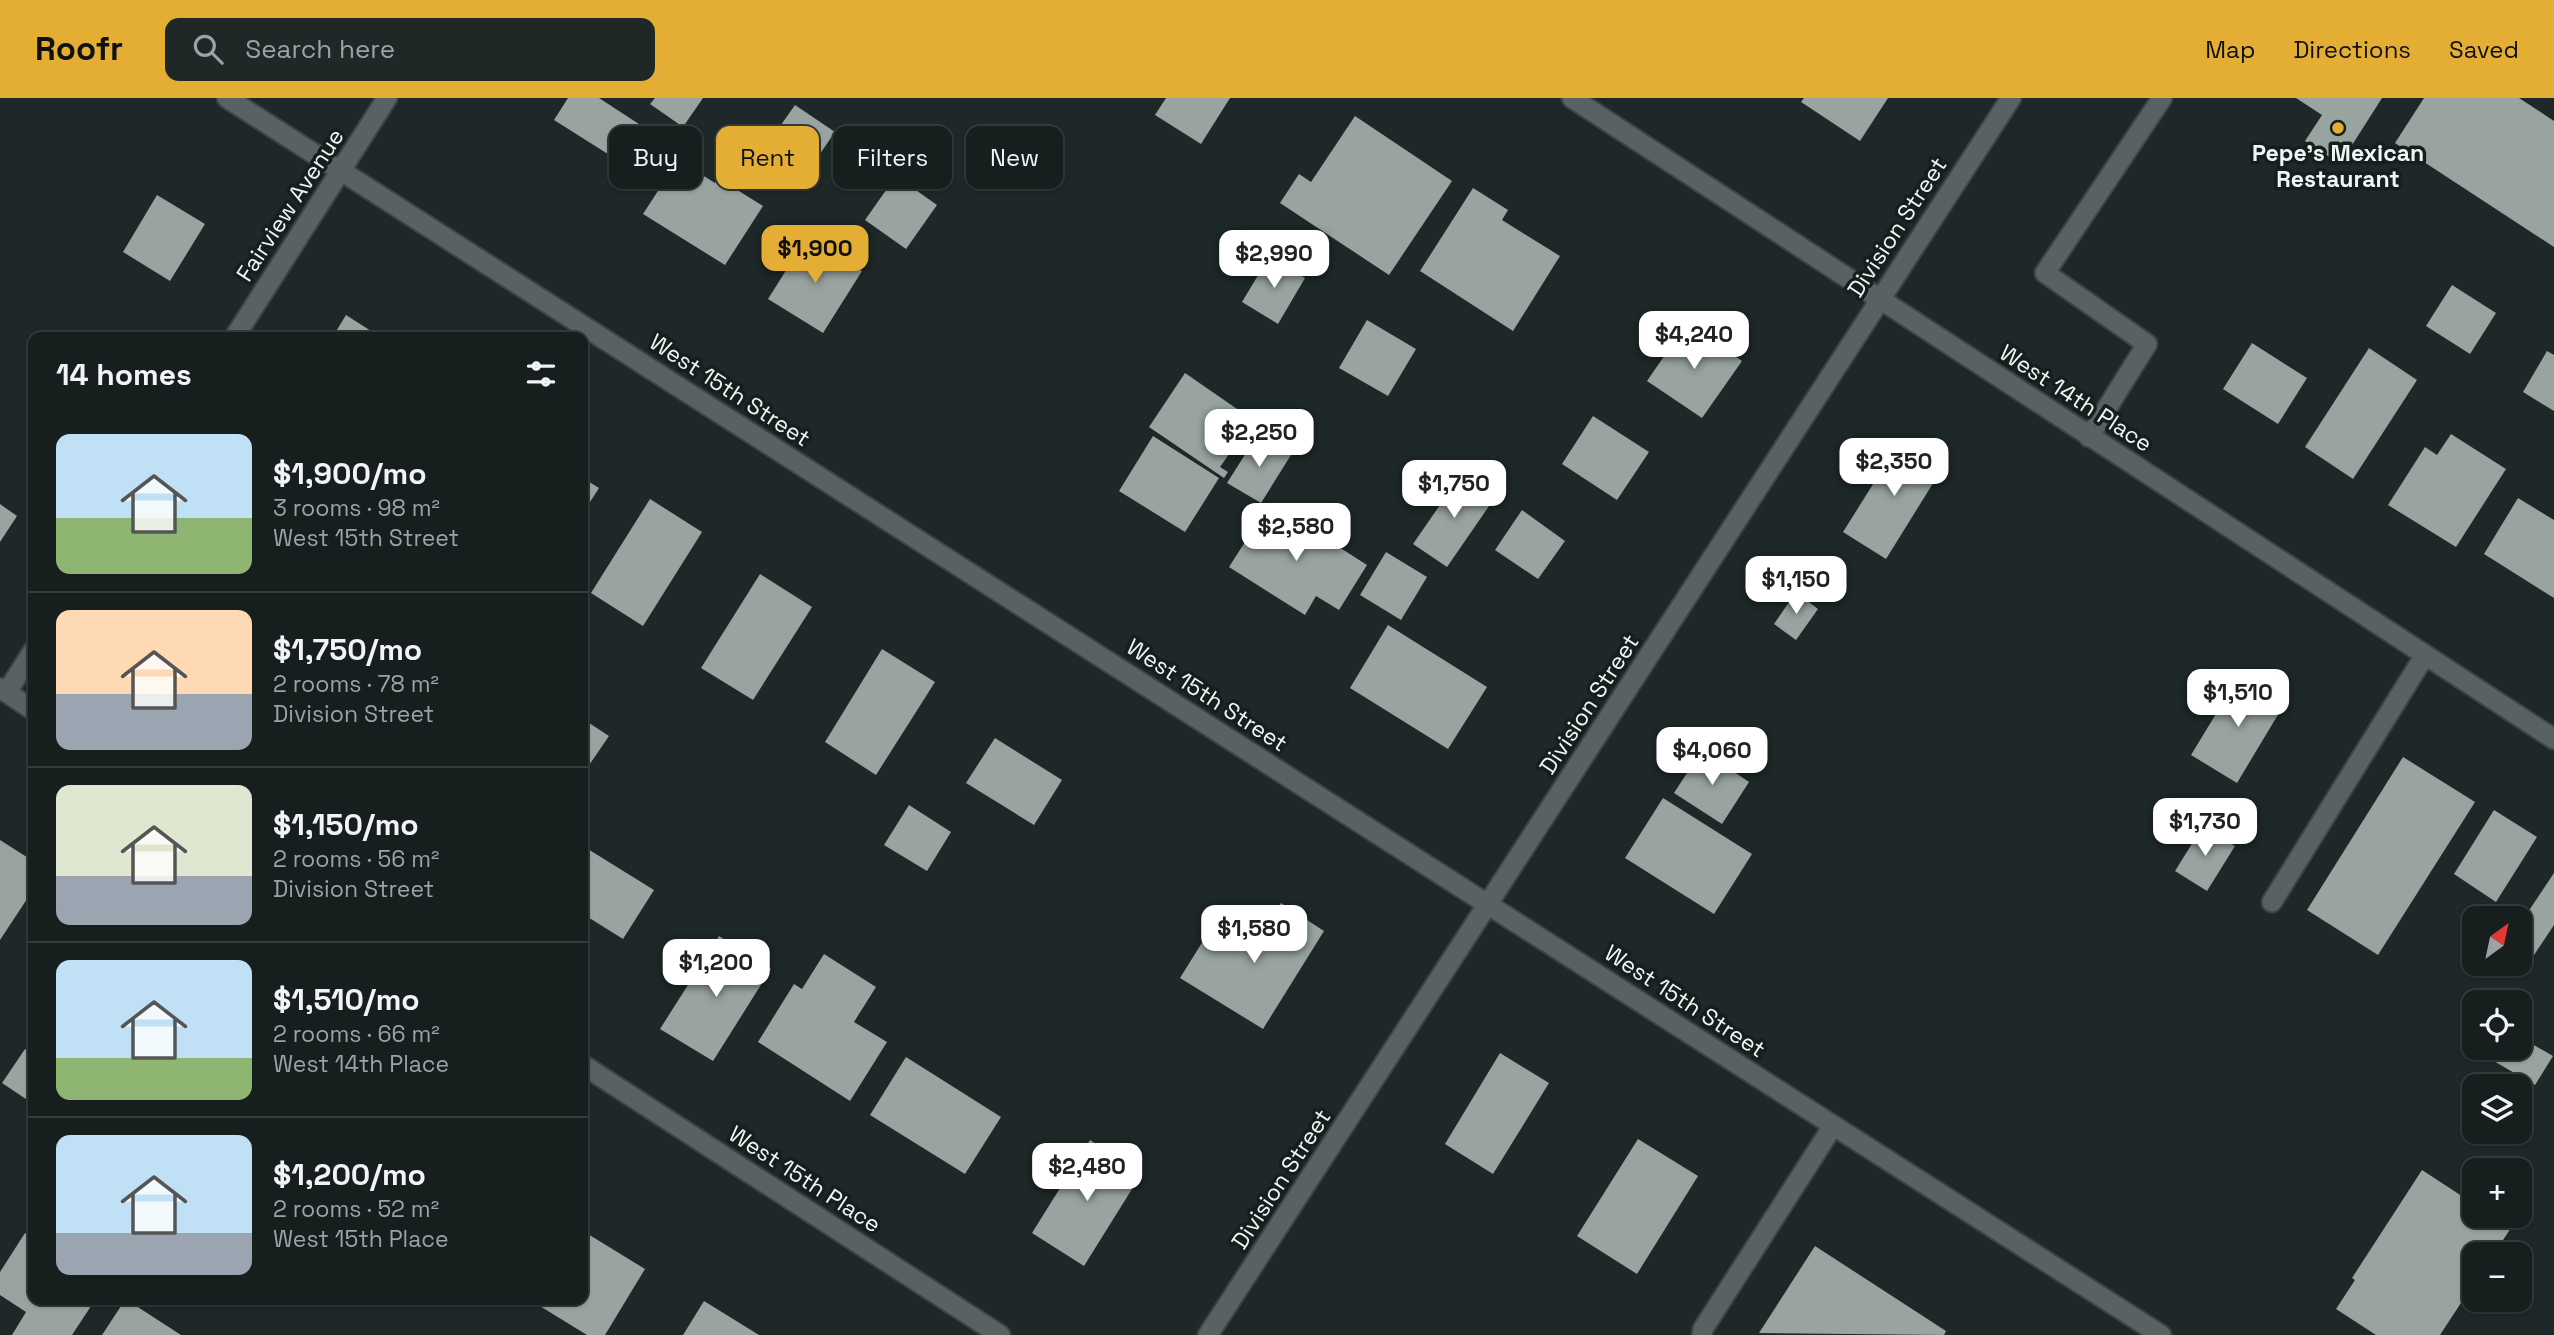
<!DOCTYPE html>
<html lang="en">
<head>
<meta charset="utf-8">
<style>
	body { margin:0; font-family:"Space Grotesk",sans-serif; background:#1f2727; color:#f1f3f6; height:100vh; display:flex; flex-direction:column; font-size:26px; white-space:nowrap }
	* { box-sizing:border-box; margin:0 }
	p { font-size:23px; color:#9ea2a4 }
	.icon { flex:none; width:38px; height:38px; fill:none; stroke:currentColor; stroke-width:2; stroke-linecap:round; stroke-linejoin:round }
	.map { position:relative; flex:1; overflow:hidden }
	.sheet { position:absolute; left:28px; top:234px; width:560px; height:973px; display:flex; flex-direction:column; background:#161e1e; border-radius:14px; box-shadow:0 2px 5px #0004,0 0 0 2px #353c3c }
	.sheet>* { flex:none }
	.top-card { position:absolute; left:609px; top:28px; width:665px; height:63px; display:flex; gap:14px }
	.needle { width:46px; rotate:33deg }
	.fabs { position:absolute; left:2462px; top:808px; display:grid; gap:14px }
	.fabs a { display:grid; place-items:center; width:70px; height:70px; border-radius:14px; background:#161e1e; box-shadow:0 2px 5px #0004,0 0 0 2px #353c3c; font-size:35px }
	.price { position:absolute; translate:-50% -60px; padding:0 16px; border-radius:14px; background:#fff; color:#222; font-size:23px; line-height:46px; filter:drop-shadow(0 2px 4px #0008) }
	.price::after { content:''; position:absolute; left:50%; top:42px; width:21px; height:16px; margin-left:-10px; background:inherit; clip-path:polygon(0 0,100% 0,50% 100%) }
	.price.current { background:#e4ae35; color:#111 }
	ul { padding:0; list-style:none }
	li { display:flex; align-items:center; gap:21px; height:175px; padding:0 28px }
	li+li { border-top:2px solid #353c3c }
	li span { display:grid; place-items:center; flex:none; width:196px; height:140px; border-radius:14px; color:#555 }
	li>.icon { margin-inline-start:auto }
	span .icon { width:84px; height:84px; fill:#fffc; stroke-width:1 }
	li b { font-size:30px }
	h2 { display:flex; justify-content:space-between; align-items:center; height:84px; padding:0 28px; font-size:30px }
	.pill { padding:0 24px; border-radius:14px; background:#161e1e; box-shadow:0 2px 5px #0004,0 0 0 2px #353c3c; font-size:24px; line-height:63px }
	.pill.current { background:#e4ae35; color:#111 }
	header { display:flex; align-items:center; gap:42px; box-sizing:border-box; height:98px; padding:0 35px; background:#e4ae35; color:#111 }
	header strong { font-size:33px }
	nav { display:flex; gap:38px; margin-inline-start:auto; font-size:24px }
	.search { width:490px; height:63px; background:#1f2727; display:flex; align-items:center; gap:18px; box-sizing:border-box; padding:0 24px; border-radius:14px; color:#9ea2a4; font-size:26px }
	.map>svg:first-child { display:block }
	.building { fill:#99a4a0 }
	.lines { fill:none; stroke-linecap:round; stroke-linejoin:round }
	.service-casing { stroke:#3b4343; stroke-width:23 }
	.minor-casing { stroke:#3b4343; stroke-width:23 }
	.service { stroke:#586262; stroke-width:19 }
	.minor { stroke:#586262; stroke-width:19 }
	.poi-dot { fill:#e4ae35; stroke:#151f1e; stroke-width:2.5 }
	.labels { text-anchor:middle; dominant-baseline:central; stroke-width:7; stroke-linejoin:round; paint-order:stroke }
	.poi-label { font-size:23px; font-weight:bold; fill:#f0f6f6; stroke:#151f1e }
	.street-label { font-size:23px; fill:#f0f6f6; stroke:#151f1e }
</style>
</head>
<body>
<header>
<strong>Roofr</strong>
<div class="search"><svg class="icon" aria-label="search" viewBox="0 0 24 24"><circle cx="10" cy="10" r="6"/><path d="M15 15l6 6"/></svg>Search here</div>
<nav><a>Map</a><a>Directions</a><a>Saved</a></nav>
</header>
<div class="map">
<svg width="2554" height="1237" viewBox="0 0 2554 1237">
	<rect width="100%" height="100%" fill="#1e2828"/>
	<path class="building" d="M568,0h31l43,28 -23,35 -65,-41z
		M655,0h48l-20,29 -33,-23z
		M1166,0h64l-29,46 -46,-29z
		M1804,0h84l-28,43 -59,-39z
		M2296,0h86l-42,66 -35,-23 17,-26z
		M2424,0h95l35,23v126l-159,-104z
		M795,7l40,27 -31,45 -40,-28z
		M1355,18l97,65 -63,94 -109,-72 19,-29 12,8z
		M678,62l37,23 3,-5 45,28 -38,59 -82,-51z
		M896,78l41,29 -31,44 -41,-29z
		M1473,90l35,22 -6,10 58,36 -47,75 -93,-60z
		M157,97l48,29 -35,57 -47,-29z
		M807,139l55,34 -39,62 -55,-34z
		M1269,159l36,21 -27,46 -36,-22z
		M2452,187l44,28 -26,41 -44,-28z
		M346,217l36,23h-50z
		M1367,222l49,29 -28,47 -49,-28z
		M1687,225l55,38 -40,57 -55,-37z
		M2252,245l55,35 -29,46 -55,-35z
		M2369,250l48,32 -64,99 -48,-32z
		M2547,253l7,4v56l-31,-19z
		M1185,275l68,47 -33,47 8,5 -4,6 -75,-51z
		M1593,318l56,36 -32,48 -55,-36z
		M1258,336l33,21 -30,48 -34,-20z
		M2451,336l55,35 -50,78 -68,-42 37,-58 12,8z
		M1153,338l66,42 -34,54 -66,-41z
		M1902,340l43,26 -59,95 -43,-27z
		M1462,375l34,23 -49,71 -34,-23z
		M583,380l16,10 -16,25z
		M2518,400l36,22v78l-70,-44z
		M650,401l52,33 -59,94 -52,-33z
		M1270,405l97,62 -28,45 -23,-14 -11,19 -76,-48z
		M0,406l17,12 -17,26z
		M1522,412l43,31 -27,38 -43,-29z
		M1386,454l41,25 -26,43 -41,-25z
		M760,476l52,33 -59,93 -52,-32z
		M1796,494l22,17 -22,31 -22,-16z
		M1388,527l99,62 -39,62 -98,-61z
		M882,551l53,33 -59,93 -51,-33z
		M2239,578l46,27 -48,80 -46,-28z
		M583,621l26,17 -26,38z
		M995,640l67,42 -28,45 -68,-42z
		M1702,652l47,32 -27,42 -48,-31z
		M2403,659l72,45 -97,153 -71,-45z
		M1663,700l89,56 -38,60 -89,-56z
		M909,707l42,27 -24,39 -43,-26z
		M2494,712l43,27 -41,65 -42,-28z
		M2203,728l32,20 -28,45 -32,-20z
		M0,742l33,21v29l-33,50z
		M583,748l71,44 -31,49 -40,-25z
		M2554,775v52l-20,30 -14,-9v-22z
		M1281,805l43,28 -61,98 -83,-51 33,-53 39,24z
		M719,838l52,33 -58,92 -53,-32z
		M824,856l52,33 -22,35 33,20 -37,59 -92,-59 36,-58 8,5z
		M2520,939l33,19 -18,29 -43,-25 7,-12h21z
		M25,951l8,6v40l-4,6 -27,-18z
		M1500,955l49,30 -56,91 -48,-30z
		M906,959l95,60 -36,57 -95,-59z
		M1638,1041l60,37 -61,98 -60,-38z
		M1090,1042l52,33 -58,93 -52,-33z
		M2422,1072l52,34v12h19l18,12 -18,27h-19v28l-34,52h-64l-40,-26 19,-29 -3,-2z
		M583,1133l62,38 -40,66h-18l-57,-35h53z
		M25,1135l8,6v61h62l-23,35h-60l14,-23 -26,-17v-23z
		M1815,1148l131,85 -2,4 -185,-2z
		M125,1202h2l54,35h-79z
		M704,1203l55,34h-76z"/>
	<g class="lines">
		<g class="service-casing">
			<path id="service" d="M2089,339l58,-93 -102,-71 117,-175
				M2272,804l153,-247
				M1702,1237l1,-6 130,-203"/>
		</g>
		<g class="minor-casing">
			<path id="minor" d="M227,0l1934,1237
				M1572,0l982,641
				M234,240l153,-240
				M0,590l33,22
				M7,594l26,-41
				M583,967l417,270
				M1208,1237l803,-1237"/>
		</g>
		<use href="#service" class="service"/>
		<use href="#minor" class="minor"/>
	</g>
	<circle class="poi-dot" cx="2338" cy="30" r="7"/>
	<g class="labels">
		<g class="poi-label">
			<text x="2338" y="55">Pepe's Mexican<tspan x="2338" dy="26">Restaurant</tspan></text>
		</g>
		<g class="street-label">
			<text transform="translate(290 107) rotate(-57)">Fairview Avenue</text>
			<text transform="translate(1897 129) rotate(-57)">Division Street</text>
			<text transform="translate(730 292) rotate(33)">West 15th Street</text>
			<text transform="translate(2076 300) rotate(33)">West 14th Place</text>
			<text transform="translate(1207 597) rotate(33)">West 15th Street</text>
			<text transform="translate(1589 606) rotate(-57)">Division Street</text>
			<text transform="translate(1685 903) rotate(33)">West 15th Street</text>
			<text transform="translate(805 1081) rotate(33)">West 15th Place</text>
			<text transform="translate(1281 1081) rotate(-57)">Division Street</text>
		</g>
	</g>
</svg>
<div class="fabs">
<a><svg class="needle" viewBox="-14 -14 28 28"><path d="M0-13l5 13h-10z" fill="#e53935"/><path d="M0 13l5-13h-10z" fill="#9ea2a4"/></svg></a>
<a><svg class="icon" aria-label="locate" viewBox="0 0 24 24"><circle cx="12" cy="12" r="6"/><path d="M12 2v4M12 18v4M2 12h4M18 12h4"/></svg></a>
<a><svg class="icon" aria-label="layers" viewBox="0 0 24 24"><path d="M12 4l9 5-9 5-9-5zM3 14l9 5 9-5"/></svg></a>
<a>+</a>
<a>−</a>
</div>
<b class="price current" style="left:815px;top:187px">$1,900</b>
<b class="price" style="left:1274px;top:192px">$2,990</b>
<b class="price" style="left:1694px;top:273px">$4,240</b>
<b class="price" style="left:1259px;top:371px">$2,250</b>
<b class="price" style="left:1894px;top:400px">$2,350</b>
<b class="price" style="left:1454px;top:422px">$1,750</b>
<b class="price" style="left:1296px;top:465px">$2,580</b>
<b class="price" style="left:1796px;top:518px">$1,150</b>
<b class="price" style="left:2238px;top:631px">$1,510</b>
<b class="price" style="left:1712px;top:689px">$4,060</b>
<b class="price" style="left:2205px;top:760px">$1,730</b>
<b class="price" style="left:1254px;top:867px">$1,580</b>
<b class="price" style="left:716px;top:901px">$1,200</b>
<b class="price" style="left:1087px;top:1105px">$2,480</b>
<div class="top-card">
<a class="pill">Buy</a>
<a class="pill current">Rent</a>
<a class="pill">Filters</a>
<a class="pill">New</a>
</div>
<section class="sheet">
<h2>14 homes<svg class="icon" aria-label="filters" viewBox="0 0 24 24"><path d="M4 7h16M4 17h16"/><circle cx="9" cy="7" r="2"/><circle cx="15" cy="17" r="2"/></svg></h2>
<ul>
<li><span style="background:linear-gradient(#bfe0f5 60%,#8fb573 0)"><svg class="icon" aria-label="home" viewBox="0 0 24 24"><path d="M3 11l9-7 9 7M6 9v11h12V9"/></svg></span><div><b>$1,900/mo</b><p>3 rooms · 98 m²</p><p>West 15th Street</p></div></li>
<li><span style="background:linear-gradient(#ffd9b3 60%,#9aa5b1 0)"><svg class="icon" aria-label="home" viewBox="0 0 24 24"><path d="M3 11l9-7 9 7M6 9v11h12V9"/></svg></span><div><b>$1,750/mo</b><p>2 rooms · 78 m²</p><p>Division Street</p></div></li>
<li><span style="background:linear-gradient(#dfe7d0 65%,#9aa5b1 0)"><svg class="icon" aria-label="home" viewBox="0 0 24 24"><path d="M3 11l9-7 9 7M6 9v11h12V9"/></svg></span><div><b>$1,150/mo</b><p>2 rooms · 56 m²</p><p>Division Street</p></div></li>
<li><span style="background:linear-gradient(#bfe0f5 70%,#8fb573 0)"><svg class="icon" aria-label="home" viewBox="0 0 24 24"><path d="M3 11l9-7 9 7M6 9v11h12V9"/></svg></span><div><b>$1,510/mo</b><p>2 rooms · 66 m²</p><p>West 14th Place</p></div></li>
<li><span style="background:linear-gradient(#bfe0f5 70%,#9aa5b1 0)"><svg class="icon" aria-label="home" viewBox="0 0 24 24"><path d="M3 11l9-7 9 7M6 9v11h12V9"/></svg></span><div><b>$1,200/mo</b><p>2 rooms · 52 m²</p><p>West 15th Place</p></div></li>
</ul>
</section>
</div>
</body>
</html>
